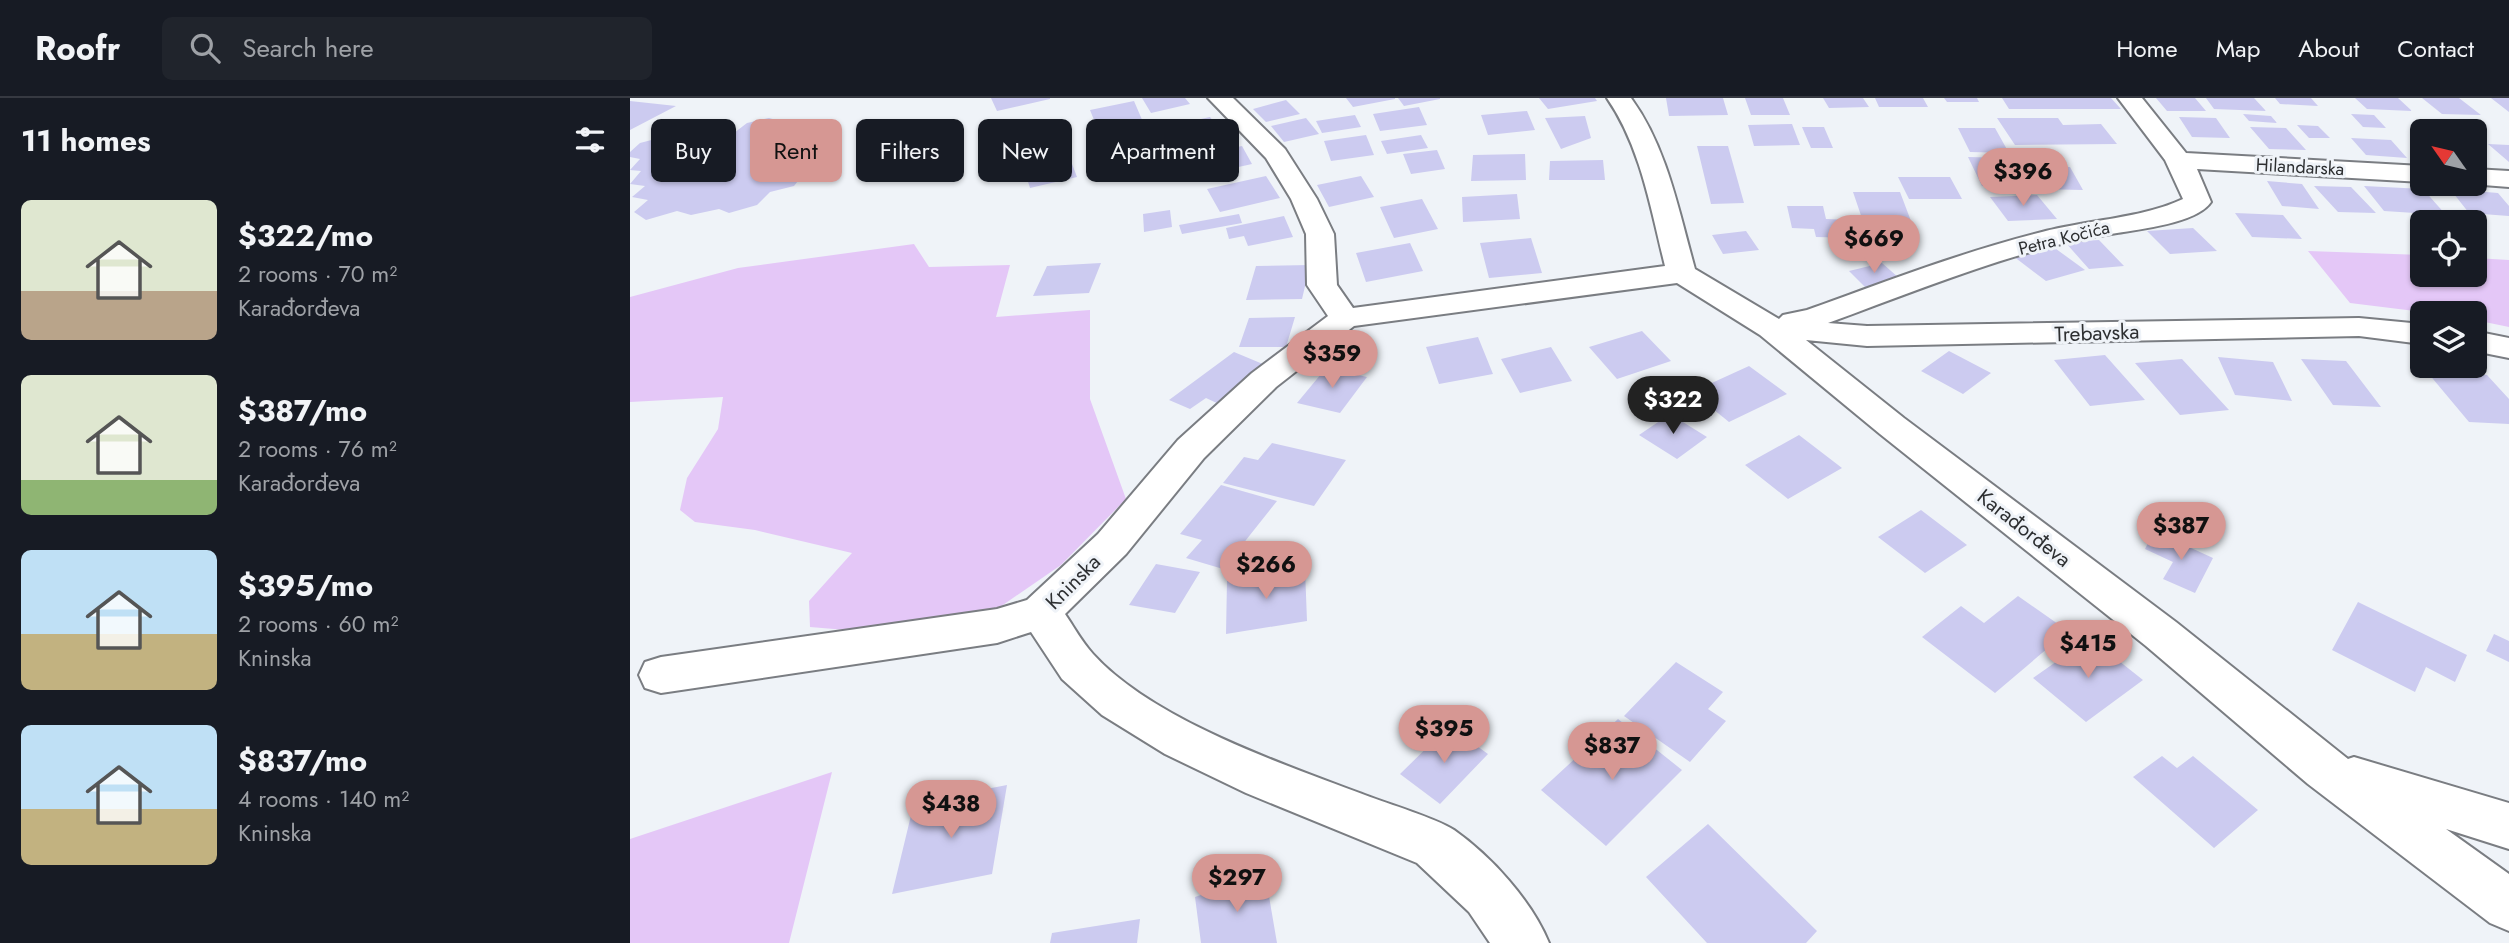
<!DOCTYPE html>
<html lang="en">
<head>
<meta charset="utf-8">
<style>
	body { margin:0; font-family:Jost,sans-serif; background:#20242c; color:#f1f3f6; height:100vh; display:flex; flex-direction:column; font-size:26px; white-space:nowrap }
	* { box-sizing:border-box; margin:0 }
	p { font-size:23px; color:#9ea1a6 }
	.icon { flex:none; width:38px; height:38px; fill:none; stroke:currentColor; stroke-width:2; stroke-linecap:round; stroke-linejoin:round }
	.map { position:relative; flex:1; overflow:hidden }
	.side { display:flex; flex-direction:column; background:#171b24; width:630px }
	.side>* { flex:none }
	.guide { position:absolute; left:21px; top:21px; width:665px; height:63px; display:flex; gap:14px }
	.needle { width:46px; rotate:304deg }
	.tools { position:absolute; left:1780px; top:21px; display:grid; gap:14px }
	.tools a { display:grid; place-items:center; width:77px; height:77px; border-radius:10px; background:#171b24; box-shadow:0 2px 5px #0004; font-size:35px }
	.price { position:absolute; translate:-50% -60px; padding:0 16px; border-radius:24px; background:#d69793; color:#111; font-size:23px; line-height:46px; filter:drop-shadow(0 2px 4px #0008) }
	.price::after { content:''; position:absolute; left:50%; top:42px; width:21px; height:16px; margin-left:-10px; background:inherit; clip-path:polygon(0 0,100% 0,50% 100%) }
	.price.on { background:#222; color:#fff }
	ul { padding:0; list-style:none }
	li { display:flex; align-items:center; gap:21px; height:175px; padding:0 21px }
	li span { display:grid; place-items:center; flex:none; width:196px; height:140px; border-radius:10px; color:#555 }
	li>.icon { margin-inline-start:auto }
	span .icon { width:84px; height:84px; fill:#fffc; stroke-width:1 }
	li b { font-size:30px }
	h2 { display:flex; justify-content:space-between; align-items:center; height:84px; padding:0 21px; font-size:30px }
	.pill { padding:0 24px; border-radius:10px; background:#171b24; box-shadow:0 2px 5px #0004; font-size:24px; line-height:63px }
	.pill.on { background:#d69793; color:#111 }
	header { display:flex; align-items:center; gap:42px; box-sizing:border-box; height:98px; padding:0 35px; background:#171b24; border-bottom:2px solid #363941 }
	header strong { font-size:33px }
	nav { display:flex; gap:38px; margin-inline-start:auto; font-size:24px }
	.search { width:490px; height:63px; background:#20242c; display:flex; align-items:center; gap:18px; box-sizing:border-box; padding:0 24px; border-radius:10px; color:#9ea1a6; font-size:26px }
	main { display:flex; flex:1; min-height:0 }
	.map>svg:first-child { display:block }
	.green { fill:#e4c7f7 }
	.building { fill:#cccbf0 }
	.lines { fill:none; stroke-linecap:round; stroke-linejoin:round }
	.minor-casing { stroke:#7a7d82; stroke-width:4 }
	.minor { fill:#fff; fill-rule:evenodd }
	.labels { text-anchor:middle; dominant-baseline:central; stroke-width:6; stroke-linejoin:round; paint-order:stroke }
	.far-street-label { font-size:18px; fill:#2d2f31; stroke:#eff3f8 }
	.street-label { font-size:21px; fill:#2d2f31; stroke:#eff3f8 }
</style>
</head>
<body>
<header>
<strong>Roofr</strong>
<div class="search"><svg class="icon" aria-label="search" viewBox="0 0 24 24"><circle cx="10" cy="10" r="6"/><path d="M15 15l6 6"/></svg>Search here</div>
<nav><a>Home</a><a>Map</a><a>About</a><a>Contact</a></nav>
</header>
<main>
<section class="side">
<h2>11 homes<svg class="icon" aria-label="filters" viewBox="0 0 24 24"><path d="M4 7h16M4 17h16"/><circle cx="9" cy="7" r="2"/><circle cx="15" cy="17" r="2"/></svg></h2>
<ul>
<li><span style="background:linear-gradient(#dfe7d0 65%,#b9a48a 0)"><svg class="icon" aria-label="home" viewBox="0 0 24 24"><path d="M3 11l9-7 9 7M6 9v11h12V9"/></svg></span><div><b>$322/mo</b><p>2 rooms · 70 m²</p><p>Karađorđeva</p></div></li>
<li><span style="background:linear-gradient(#dfe7d0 75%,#8fb573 0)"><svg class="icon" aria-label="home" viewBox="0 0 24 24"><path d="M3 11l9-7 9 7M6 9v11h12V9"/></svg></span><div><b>$387/mo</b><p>2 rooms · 76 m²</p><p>Karađorđeva</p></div></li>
<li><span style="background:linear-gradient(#bfe0f5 60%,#c2b280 0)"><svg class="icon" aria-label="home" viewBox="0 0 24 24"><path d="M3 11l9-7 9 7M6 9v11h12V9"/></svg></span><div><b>$395/mo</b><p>2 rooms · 60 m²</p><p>Kninska</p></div></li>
<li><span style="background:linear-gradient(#bfe0f5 60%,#c2b280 0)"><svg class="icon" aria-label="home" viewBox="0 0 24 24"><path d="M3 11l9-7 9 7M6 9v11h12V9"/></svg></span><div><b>$837/mo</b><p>4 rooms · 140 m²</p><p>Kninska</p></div></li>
</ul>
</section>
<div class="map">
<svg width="1879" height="845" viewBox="0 0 1879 845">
	<rect width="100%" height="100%" fill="#eff3f8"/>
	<path class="green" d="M284,146l15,23 81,-2 -14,52 94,-7v89l36,100 -65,66 -61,42 -154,23 -36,-3 -1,-26 43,-48 -97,-23 -60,-8 -15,-12 7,-32 31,-49 5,-32 -93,5v-105l108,-29z
		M1678,153l114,4v20h52l1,-17 34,2v67l-34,-7 -1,-7h-43l-81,-10z
		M202,674l-43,171h-159v-104z"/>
	<path class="building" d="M361,0h59v1l-53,12z
		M512,0h43l5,6 -39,9z
		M716,0h49v1l-42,8z
		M768,0h42v1l-36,7z
		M909,0h56l2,3 -49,8z
		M1036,0h57l5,17 -59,1z
		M1115,0h38l7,17h-39z
		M1193,0h40l6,9 -40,1z
		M1245,0h48l5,9h-49z
		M1314,0h33l2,4h-32z
		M1372,0h109l10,11h-112z
		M1526,0h39l11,13h-39z
		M1576,0h48l12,13 -52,-2z
		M1645,0h36l7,8 -38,-2z
		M1725,0h43l14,13 -45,-2z
		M1792,0h37l22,17 -39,-1z
		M1861,0h18v14z
		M656,2l14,14 -34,8 -13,-13z
		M0,3l46,5 -46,24z
		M504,3l9,21 -45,8 -8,-20z
		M789,9l8,18 -47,6 -7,-17z
		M897,13l8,19 -47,5 -7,-20z
		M1613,16l28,2 6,7 -28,-2z
		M1721,16l23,1 12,13 -23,-1z
		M725,17l6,12 -39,6 -6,-12z
		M955,18l6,22 -30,11 -16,-31z
		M580,19l17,23 -56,13 -15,-24z
		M1549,19l37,1 14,20 -38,-1z
		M139,20l14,4 -7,9 12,2 17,-4 18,2 -13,14 -9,1 -10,11 40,3 -7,11 -22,5 -8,10 -24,6 -13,13 -28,8 -10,-4 -28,6 -14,-4 -31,9 -12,-8 14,-12 -16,-3 13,-11 -15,-2 11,-13 -11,-1 10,-11 -10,-2v-5l10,-9 19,-5 11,-9 21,-4 15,1 -9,10 13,3 24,-6 13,-10z
		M676,20l13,16 -35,8 -13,-16z
		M1367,20h61l5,7 38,-1 16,20 -102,1z
		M420,21l7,21 -63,13 -6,-21z
		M1162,26l8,21 -46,1 -6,-21z
		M1667,27l21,1 12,12h-21z
		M1172,29h22l9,21h-22z
		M1620,29l36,1 20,22 -37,-1z
		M1328,30h37l14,25 -39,-1z
		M736,37l8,20 -43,6 -7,-20z
		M791,37l7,13 -41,6 -6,-13z
		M1721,40l40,2 16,18 -41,-3z
		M1858,46l21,1v17z
		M612,48l10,18 -45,10 -10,-18z
		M1067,48h31l16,57 -33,1z
		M807,52l8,19 -34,5 -8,-20z
		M895,56l1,26 -55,1 2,-26z
		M439,58l8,21 -47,11 -7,-22z
		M1338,59l41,1 15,28h-42z
		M973,62l2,20h-56l1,-19z
		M1396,68l44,1 13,23 -45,-1z
		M636,78l14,22 -60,14 -13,-23z
		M731,78l13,21 -45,10 -12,-22z
		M1268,79h52l12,22h-53z
		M1637,83l35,3 17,25 -37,-3z
		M1684,88l37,1 25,26 -38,-1z
		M1734,88l59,3 23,26 -62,-4z
		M1820,91l48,4 11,13v10l-40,-3z
		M1223,94h47l17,45 -49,-1z
		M887,96l3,25 -57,3 -1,-25z
		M1407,97l20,24 -49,2 -18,-24z
		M792,101l16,30 -44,9 -14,-31z
		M1157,108h36l3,13 26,1 5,18 -41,-1 -2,-8 -22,-1z
		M540,112l2,17 -28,5 -1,-18z
		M1605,115l48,2 19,24 -50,-2z
		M609,116l3,9 -60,11 -3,-9z
		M654,118l9,21 -45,9 -4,-10 -15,3 -3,-11z
		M1563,130l24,23 -47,3 -23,-23z
		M1116,133l13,19 -36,4 -11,-19z
		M901,140l11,35 -53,5 -9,-35z
		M1469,142l25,26 -35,3 -24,-27z
		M780,145l13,28 -57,11 -10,-29z
		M1422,148l33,24 -39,11 -33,-25z
		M471,165l-12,30 -56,3 14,-30z
		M1252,165l17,15 -34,9 -16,-16z
		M680,167l-8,34 -56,1 10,-34z
		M665,219l-9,30h-47l10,-29z
		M1012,233l29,30 -54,18 -28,-32z
		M848,239l15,37 -54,10 -13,-37z
		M921,249l21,34 -52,12 -19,-34z
		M1319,253l42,22 -28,21 -42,-23z
		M604,254l36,15 -49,38 -15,-7 -16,11 -21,-9z
		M1475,257l40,45 -55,6 -36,-46z
		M1588,259l55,5 19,39 -57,-6z
		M1552,261l47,51 -49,5 -45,-52z
		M1671,261l45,2 35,46 -48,-2z
		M1119,268l38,28 -58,28 -37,-30z
		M696,270l41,9 -27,36 -43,-10z
		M1798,275l59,2 22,24v25l-40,-2z
		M1040,316l37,23 -30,22 -38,-24z
		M1169,337l43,33 -54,31 -43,-34z
		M642,345l74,17 -32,46 -91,-23 21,-26 14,3z
		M591,387l56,16 -54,68 -37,-11 16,-18 -22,-6z
		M1291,412l46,35 -42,28 -47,-36z
		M1524,433l59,27 -18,35 -32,-14 10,-17 -28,-13z
		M526,466l44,8 -25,41 -46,-8z
		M675,471l2,52 -81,13 1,-53z
		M1388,498l50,35 -73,62 -73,-56 39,-31 23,17z
		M1728,504l109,53 -12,27 -29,-15 -11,25 -83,-42z
		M1864,536l15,7v21l-23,-11z
		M1460,540l53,42 -57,42 -53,-44z
		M1046,564l47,30 -15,17 18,12 -36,41 -66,-46z
		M988,621l64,51 -76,76 -65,-56z
		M819,628l39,28 -48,50 -40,-30z
		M1532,658l15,12 16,-12 65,54 -44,38 -81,-71z
		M377,687l-15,89 -100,20 22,-91z
		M1078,726l109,107 -11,12h-99l-61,-66z
		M635,775l12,70h-76l-6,-46z
		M510,821l-3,24h-87l2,-10z"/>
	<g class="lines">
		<g class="minor-casing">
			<path id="minor" d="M578,0h25l52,51 32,50 17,35 3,51 16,23 312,-42c-14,-56 -24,-119 -58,-168h24c36,49 48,114 64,171l84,50 4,-4 24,-5c78,-28 155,-58 235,-78 45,-12 101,-14 141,-33l-18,-39 -47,-62h24l44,55 236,13v16l-225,-13 14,33c-14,21 -70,27 -94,31 -100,15 -195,56 -289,90l39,3 492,-8 63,6v20l-63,-8 -492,10 -61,-6 98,78 272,204 172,137 6,-2 155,46v46l-63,-20 63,45v57l-19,-8 -182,-139 -162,-138 -266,-212 -120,-99 -83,-52 -323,43 -78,61 -72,71 -78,96 -61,60c9,13 17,28 28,40 60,66 189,110 272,141 23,9 71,23 89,35 37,26 78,71 95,113h-59l-21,-31 -52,-49 -171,-70 -81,-39 -63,-39 -40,-36 -31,-47 -34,11 -336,50 -16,-5 -6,-13 6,-13 16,-5 336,-48 30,-9 71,-66 80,-94 74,-67 76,-57 -21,-31 -1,-51 -15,-35 -25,-41z
				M1844,71l35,2v16l-39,-3h4z
				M1844,233l35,7v20l-35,-7z"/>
		</g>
		<use href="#minor" class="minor"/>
	</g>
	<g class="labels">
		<g class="far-street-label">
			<text transform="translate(1670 69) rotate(3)">Hilandarska</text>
			<text transform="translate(1434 140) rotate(-14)">Petra Kočića</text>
		</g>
		<g class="street-label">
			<text transform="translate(1467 235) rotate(-2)">Trebavska</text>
			<text transform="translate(1394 430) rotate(38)">Karađorđeva</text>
			<text transform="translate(443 484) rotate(-45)">Kninska</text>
		</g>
	</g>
</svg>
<div class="tools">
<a><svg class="needle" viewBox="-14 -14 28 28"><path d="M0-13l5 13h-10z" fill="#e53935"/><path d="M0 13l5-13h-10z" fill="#9ea1a6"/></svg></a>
<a><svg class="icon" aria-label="locate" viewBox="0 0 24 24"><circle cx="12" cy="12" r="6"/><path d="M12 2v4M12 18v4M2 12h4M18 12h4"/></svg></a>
<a><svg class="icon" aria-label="layers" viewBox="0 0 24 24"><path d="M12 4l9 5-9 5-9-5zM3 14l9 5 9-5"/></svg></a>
</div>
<b class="price" style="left:1393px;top:110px">$396</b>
<b class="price" style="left:1244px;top:177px">$669</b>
<b class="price" style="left:702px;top:292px">$359</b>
<b class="price on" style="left:1043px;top:338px">$322</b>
<b class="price" style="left:1551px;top:464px">$387</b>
<b class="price" style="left:636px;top:503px">$266</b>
<b class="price" style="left:1458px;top:582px">$415</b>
<b class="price" style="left:814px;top:667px">$395</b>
<b class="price" style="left:982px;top:684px">$837</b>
<b class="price" style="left:321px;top:742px">$438</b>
<b class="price" style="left:607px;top:816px">$297</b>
<div class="guide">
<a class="pill">Buy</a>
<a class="pill on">Rent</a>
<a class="pill">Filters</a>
<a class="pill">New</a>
<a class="pill">Apartment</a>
</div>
</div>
</main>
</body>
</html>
